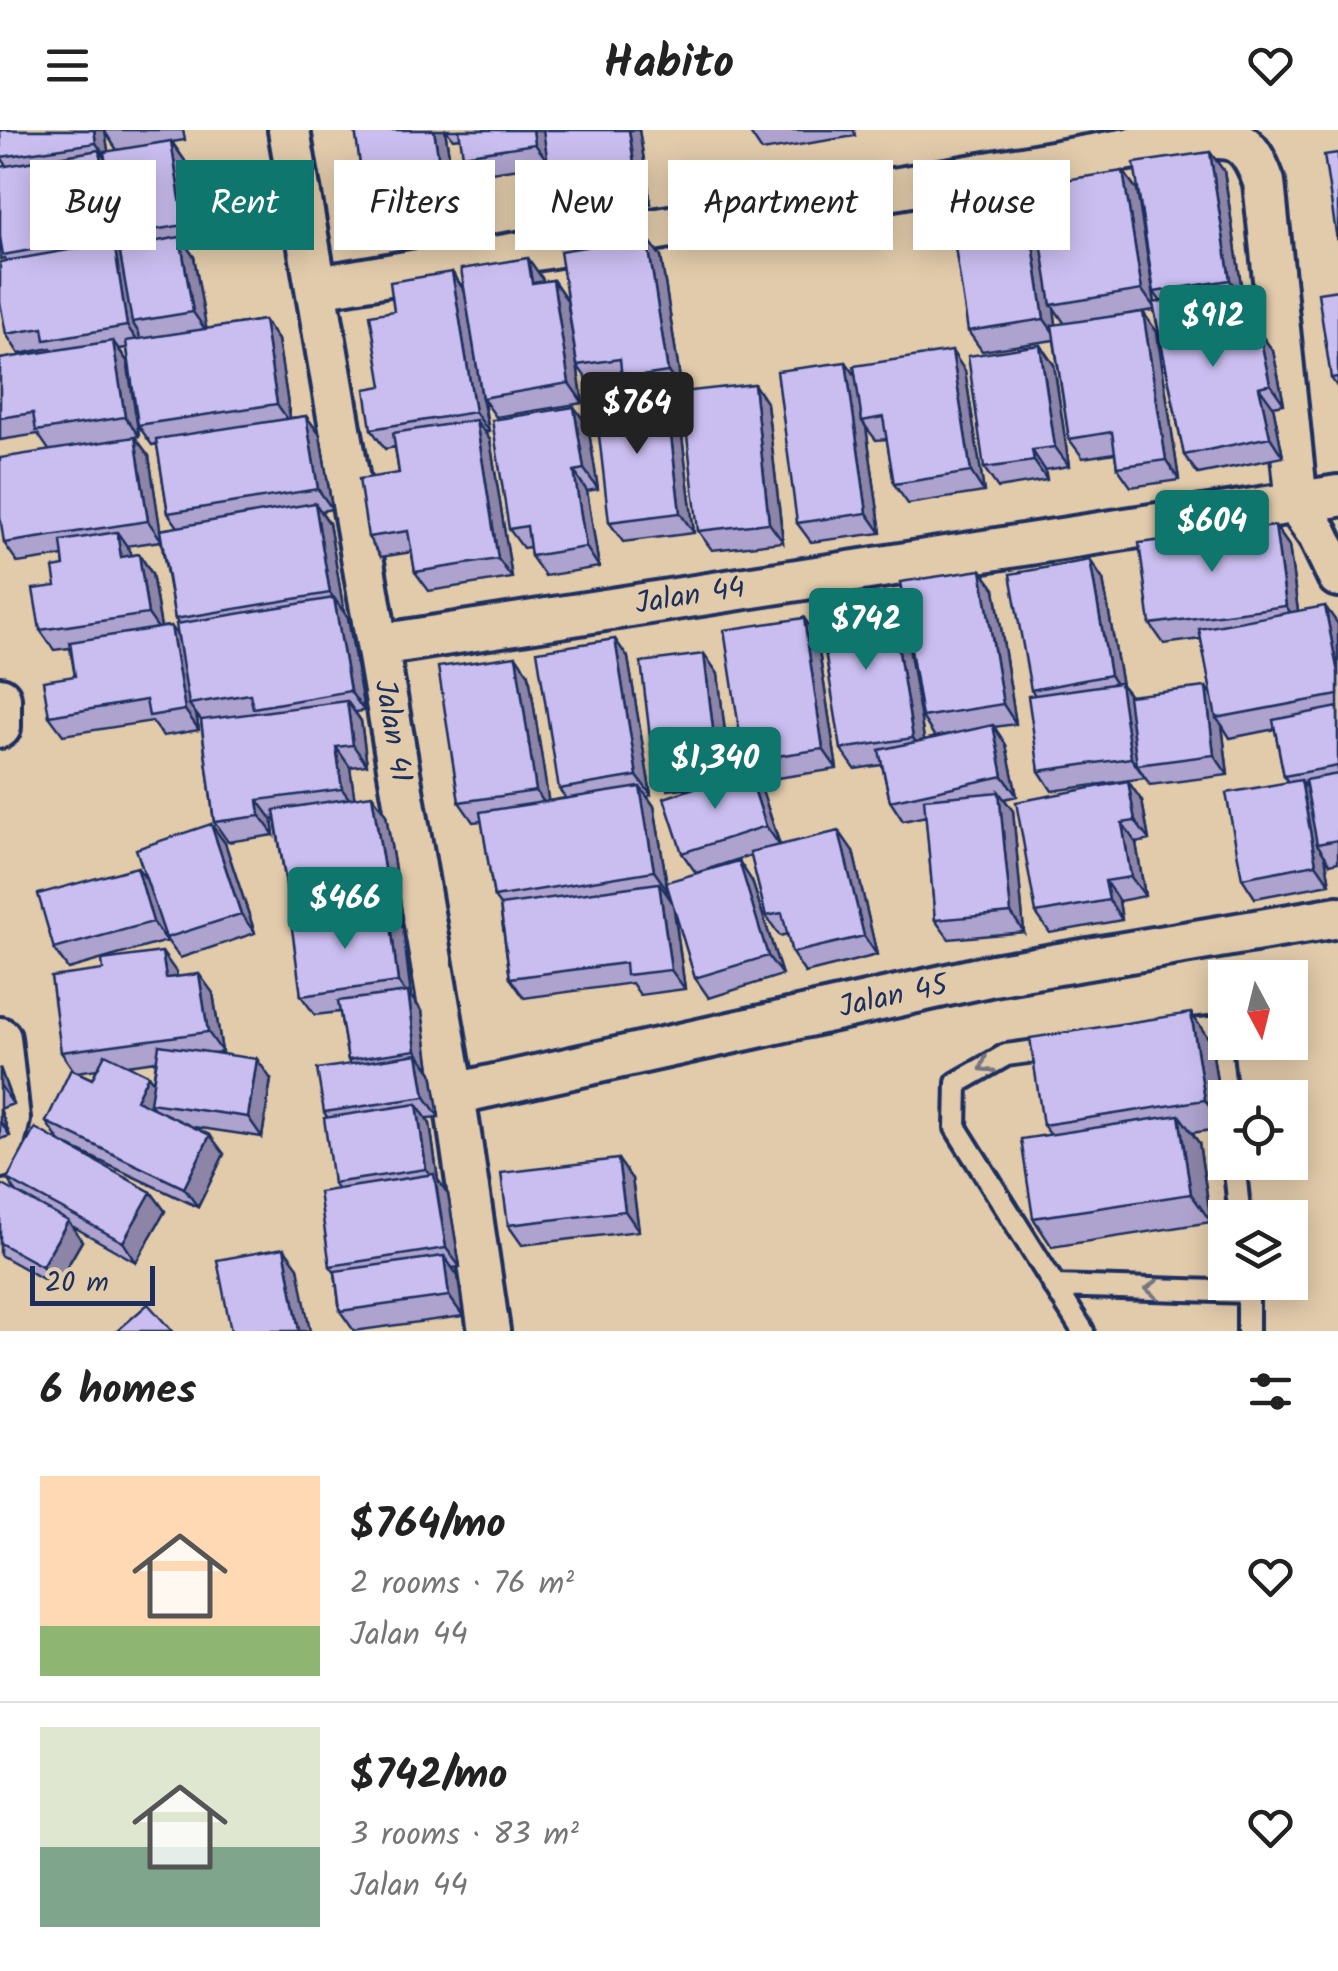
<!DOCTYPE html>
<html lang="en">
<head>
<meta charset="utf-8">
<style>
	body { margin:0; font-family:Kalam,sans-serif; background:#f6f6f6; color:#222; height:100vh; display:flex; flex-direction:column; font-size:38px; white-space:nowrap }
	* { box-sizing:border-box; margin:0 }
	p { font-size:32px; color:#767676 }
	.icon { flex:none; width:55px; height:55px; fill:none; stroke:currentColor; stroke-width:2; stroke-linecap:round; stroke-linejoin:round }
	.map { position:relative; height:1201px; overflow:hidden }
	.side { display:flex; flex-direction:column; background:#fff; flex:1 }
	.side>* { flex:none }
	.banner { position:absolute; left:30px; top:30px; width:1280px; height:90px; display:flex; gap:20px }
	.needle { width:65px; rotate:173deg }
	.tools { position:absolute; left:1208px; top:830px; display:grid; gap:20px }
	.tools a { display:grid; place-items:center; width:100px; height:100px; border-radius:0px; background:#fff; box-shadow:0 5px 25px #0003; font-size:50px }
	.scale { position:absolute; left:30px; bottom:25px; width:125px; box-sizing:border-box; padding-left:10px; border:5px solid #1b2f5e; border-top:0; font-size:28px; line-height:35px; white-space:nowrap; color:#1b2f5e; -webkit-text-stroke:8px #e2cbab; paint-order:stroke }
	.price { position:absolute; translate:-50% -85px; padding:0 22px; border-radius:10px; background:#0f766e; color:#fff; font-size:32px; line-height:65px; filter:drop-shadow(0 2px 5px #0008) }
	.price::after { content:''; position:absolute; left:50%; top:60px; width:30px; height:22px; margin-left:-15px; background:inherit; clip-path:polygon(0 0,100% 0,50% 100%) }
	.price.selected { background:#222; color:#fff }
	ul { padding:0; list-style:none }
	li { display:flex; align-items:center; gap:30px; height:250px; padding:0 40px }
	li+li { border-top:2px solid #e0e0e0 }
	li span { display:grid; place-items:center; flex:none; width:280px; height:200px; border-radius:0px; color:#555 }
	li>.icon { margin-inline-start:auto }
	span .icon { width:120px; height:120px; fill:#fffc; stroke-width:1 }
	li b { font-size:42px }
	h2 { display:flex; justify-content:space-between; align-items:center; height:120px; padding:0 40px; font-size:42px }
	.tag { padding:0 35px; border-radius:0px; background:#fff; box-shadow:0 5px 25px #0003; font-size:35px; line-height:90px }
	.tag.selected { background:#0f766e; color:#fff }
	header { display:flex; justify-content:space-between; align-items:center; height:130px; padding:0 40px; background:#fff; font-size:45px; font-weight:700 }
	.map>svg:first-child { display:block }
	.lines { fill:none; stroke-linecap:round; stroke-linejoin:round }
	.lane-casing { stroke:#1b2f5e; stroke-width:28 }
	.street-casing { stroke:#1b2f5e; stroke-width:48 }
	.lane { stroke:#e2cbab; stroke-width:20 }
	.street { stroke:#e2cbab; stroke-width:40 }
	.wall { fill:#aea3ce; stroke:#1b2f5e; stroke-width:2.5; fill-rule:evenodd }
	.shaded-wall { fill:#8d85a8; stroke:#1b2f5e; stroke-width:2.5 }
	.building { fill:#cabef0; stroke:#1b2f5e; stroke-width:2.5 }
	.oneway { stroke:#757581 }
	.labels { text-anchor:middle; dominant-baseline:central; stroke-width:8; stroke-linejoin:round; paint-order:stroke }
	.street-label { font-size:30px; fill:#1b2f5e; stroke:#e2cbab }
</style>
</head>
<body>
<header><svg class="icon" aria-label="menu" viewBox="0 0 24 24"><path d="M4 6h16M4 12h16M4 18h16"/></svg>Habito<svg class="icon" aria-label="heart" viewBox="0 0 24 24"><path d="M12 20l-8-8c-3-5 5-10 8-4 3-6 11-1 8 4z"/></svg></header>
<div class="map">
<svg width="1338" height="1201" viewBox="0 0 1338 1201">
	<rect width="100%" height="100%" fill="#e2cbab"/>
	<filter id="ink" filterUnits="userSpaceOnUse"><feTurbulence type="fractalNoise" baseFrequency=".01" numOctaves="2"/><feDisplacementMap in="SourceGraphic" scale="20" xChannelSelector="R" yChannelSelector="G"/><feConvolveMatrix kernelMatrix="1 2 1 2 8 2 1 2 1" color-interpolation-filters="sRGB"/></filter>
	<g filter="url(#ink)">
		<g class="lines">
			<g class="lane-casing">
				<path id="lane" d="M1176,902l42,-5 8,71
					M1058,918l-52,7 -49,28 -1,45 127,203
					M1234,1032l6,56
					M1248,1152v49
					M1054,1156l195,6"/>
			</g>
			<g class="street-casing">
				<g id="street">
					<path id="s1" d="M289,0l165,964 35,237"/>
					<path d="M318,157l863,-147c49,-3 64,-10 83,42l33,322 21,30 20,42"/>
					<path id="s2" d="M379,515l959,-149"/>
					<path d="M0,568v29"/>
					<path d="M0,908l9,81 -9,38"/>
					<path id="s3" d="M454,964l539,-119 345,-58"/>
				</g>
			</g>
			<use href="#lane" class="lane"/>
			<use href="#street" class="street"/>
		</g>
		<path class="wall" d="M0,0h183l2,10 -13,2 13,19 13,84 -11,2 7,10 12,72 58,-9 14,20 12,78 16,-2 14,19 12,74 -11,2 8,12 15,89 4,6 16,93 -9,1 6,9 6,44 -17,2 4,31 32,17 17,104 -6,1 6,8 8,69 11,14 8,59 2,3 7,44 -12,1 3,6 8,56 10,14 12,73 -8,1 6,8 5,40 -109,15 -14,-20 -5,-38 -5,-7 7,-77 -4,-6 -6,-66 -3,-5 26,-48 -2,-4 -8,-48 -25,3 -14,-19 -6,-76 -4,-6 -16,-95h-3l2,16 -46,7 -14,-20 -13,-102 -5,-6 3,16 -36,6 -11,-15 -89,14 -14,-19 26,-40 -5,-28 -16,2 -14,-20 24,-64 -1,-10 -45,7 -14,-20 45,-93 -11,-16 -38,6v-81l53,-8 -2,-3 -32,6 -13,-20 1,-73 -2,-3 -5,1v-92l7,-1 -6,-9zM105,2l12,18 -9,2zM127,218l11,77 14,20 5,-1 11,69 10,14 -18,3 -11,-74 -14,-19 4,-1 -12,-75 -8,-12zM161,411l14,78 3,4v13l-7,-10 -10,1 -9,-53 -13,-20 -8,2 -5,-10z
			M445,0l12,77 -78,12 -14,-20z
			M446,0h193l12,74 -84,13 -14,-20 -5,-33 -71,10 -14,-19 -2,-17 -8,1z
			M748,0h106l1,6 -93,15z
			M1123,41l14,19 18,113 6,-1 -7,-10 70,-121 19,127 6,8 5,27 5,-1 14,19 11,53 -11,2 10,51 -85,17 -14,-19 -30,-145 -49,8 52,14 22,148 -48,7 -14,-20 -2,-14 -32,5 -14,-19 -15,-99 -72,11 -14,-20 56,-148 10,15zM1054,178l11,16 -9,1z
			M647,107l14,20 21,135 -15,2 12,18 15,121 -71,9 -14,-20 25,-126 -11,-16 -32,5 -14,-20z
			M452,142l13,19 77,-13 1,4 10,-2 14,20 16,103 -87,14 -12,-17 5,32h-4l5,8 22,138 -83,13 -14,-19 -3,-20 -31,5 -13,-20 31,-64 -4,-26 -10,2 -14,-20 11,-43 12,-75z
			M1338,160v98l-7,-10z
			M1054,235l15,101 -24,4 2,10 -49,8 -14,-20z
			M965,241l19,121 -76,12 -14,-20 -7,-45 -11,1 -10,-13 15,106 -70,9 -14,-19 58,-148z
			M767,274l16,138 -71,8 -14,-19z
			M574,277l14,19 10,63 -11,2 12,76 -54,9 -14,-20 -1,-9 -7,1 -14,-19z
			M1275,396l14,20 9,65 40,13v238l-8,2 -5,-8 5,28 -75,14 -13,-20 46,-96 -4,-6 -9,-47 -45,9 -8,-13 6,50 -78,10 -6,-9 1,2 -93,13 -13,-20 -4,-76 -4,-5 59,-130 13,20 19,106 8,10h82l-11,-57 -37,5 -14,-20z
			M981,440l14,19 21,135 -22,3 12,18 11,51 -13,3 9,12 11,121 -75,7 -14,-19 -9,-104 -23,5 -13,-20 -8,-36 -27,4 -14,-20 63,-132 20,123 25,-6 -14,3 -13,-20z
			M804,488l13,20 20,131 -79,12 -14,-20z
			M704,524l14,20 12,102 18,-6 14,20 18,55 73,6 24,104 -72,18 -13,-20 -5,-19 -7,2 -14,-20 -15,-61 -55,18 -14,-20 19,-67 -33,4 -14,-20z
			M628,528l23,137 -4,1 7,10 14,85h-3l7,10 80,-20 30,94 -73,23 -14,-20 -21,-71 11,82 -45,6 -8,-12 -108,15 -14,-20 -10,-73 -6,-8 -12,-76 -9,1 -14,-20 70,-127 19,126 18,-3 -7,-9z
			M1142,671l7,39 -13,3 9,53 -26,5 3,19 -72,13 -14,-20z
			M211,694l14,19 30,90 -75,25 -14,-19 1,2 -99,28 -14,-20 92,-70z
			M176,842v5l37,16 9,59 -9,1 58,26 -9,58 -68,-10 30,27 -26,53 -134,-63 87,48 14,19 -29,51 -64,-36 10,15 -26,45 -56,-31v-64l17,2 -10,-14 53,-37 -14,-20 28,-51 -13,-19zM156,931l-3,21 -26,-17zM97,939l-5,10 -16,-7z
			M1211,912l13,86 -32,5 7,10 12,79 -159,25 -19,-29 17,-84 -7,-9z
			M0,938l13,36 -13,5 10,27 -10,3z
			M632,1049l7,52 -117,14 -14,-20z"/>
		<path class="shaded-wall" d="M94,0h11l5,33 -14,-20z
			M434,0h11l12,77 -14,-20z
			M533,0h11l5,33 -14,-19z
			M629,0h10l12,74 -14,-20z
			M171,11l14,20 13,84 -14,-20z
			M99,20l14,20 4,66 9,14 1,5 -13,-20z
			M1210,22l14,19 19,127 6,8 10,49 -14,-20 -10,-47 -5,-8z
			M1123,41l14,19 19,120 -14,-20z
			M1024,53l14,20 13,102 3,3 4,31 -14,-20z
			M180,107l14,20 13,75 -14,-20z
			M647,107l14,20 21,135 -14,-20z
			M114,112l13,20 5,60 7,11 2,13 -14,-20z
			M528,128l14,20 4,25 -14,-20z
			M452,142l13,20 17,106 7,34 -14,-20z
			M553,150l14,20 16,103 -14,-20z
			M1143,182l14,20 22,148 -13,-20z
			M264,190l14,20 13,84 -14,-20z
			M1259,202l14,19 11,53 -14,-20z
			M113,211l14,20 12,75 -14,-19z
			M1040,215l14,20 15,101 -14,-19z
			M952,221l13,20 19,121 -13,-20z
			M846,232l14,20 2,39 4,6 15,106 -14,-20z
			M754,254l13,20 16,138 -14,-19z
			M1259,257l14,19 10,51 -13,-20z
			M666,263l13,19 15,121 -14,-20z
			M574,277l14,19 10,63 -14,-20z
			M306,286l14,19 12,74 -14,-20z
			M476,290l14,20 22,138 -14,-19z
			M135,307l14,19 13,85 -14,-20z
			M1032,320l13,20 2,10 -13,-19z
			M574,341l13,20 12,76 -13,-20z
			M315,373l14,20 15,89 -14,-19z
			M1275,396l14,20 11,80 -14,-20z
			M117,402l14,20 3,25 -13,-20z
			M139,424l13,20 10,60 -14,-20z
			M1090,430l13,20 19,106 12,16 3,63 8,13 -14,-20 -10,-66 -11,-17z
			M981,440l14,19 21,135 -13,-20z
			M890,467l14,20 23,140 -14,-19z
			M334,468l14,20 16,93 -14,-20z
			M1325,476l13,18v49z
			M804,488l13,20 20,131 -14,-20z
			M171,496l13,19 5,59 7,10 3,16 -14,-20z
			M615,509l13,19 23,137 -14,-19z
			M704,524l14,20 13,108 -14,-20z
			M516,526l13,19 21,136 -14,-20z
			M1206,557l13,20 -3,11 6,7 6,50 -14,-20z
			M347,571l14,20 6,44 -14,-20z
			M993,595l13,20 11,51 -14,-20z
			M336,617l14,20 6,41 -14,-19z
			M748,640l14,20 18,56 -14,-20z
			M1301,650l14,20 2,44 8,12 5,28 -14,-20z
			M1128,651l14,20 7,39 -14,-19z
			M640,657l14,19 14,85 -14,-20z
			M999,662l14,19 11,121 -13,-19z
			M372,665l14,20 17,104 -14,-20z
			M258,670l14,19 2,16 -14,-19z
			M1122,693l14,20 9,53 -14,-19z
			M211,694l14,19 30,90 -14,-19z
			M839,701l14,20 24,104 -13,-19z
			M739,731l13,20 30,94 -14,-19z
			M137,737l14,19 16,55 -14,-19z
			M1105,751l14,20 3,19 -13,-20z
			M659,753l14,20 12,86 -14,-19z
			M389,778l14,20 8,69 11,14 8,59 -14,-20 -7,-53 -11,-15z
			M162,822l14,20 4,26 -14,-20z
			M199,844l14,19 9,59 -14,-20z
			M1191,883l20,29 13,86 -19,-28z
			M418,924l14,19 7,44 -14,-20z
			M257,929l14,20 -9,58 -14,-20z
			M0,938l13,36 -13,-19z
			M148,945l14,19 -12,9 4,6 -18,-9z
			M417,974l13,20 8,56 10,14 12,73 -14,-19 -10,-65 -10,-14z
			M0,978v1l10,27 -10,-15z
			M1179,985l20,28 12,79 -20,-28z
			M210,1005l14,19 -26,53 -14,-19z
			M618,1029l14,20 7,52 -14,-20z
			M151,1062l14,19 -29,51 -13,-20z
			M68,1091l14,20 -26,45 -14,-20z
			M284,1118l14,19 12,64h-11z
			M444,1126l14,20 5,40 -14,-20z"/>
		<path class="building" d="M0,0h94l2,13 -95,14z
			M355,0h79l9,57 -78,12z
			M459,0h74l2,14 -72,11z
			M543,0h86l8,54 -84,13z
			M171,11l13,84 -67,11 -13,-84z
			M99,20l15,85 -111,20 -3,-18v-70z
			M1210,22l20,128 -76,12 -20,-129z
			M1338,23v87h-1l-13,-85z
			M1123,41l19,119 -91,15 -19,-120z
			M1024,53l20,136 -76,12 -21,-136z
			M180,107l13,75 -61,10 -13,-74z
			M647,107l21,135 -46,7 -2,-20 -43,6 -17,-114z
			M114,112l13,84 -82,14 -2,-12 -37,6 -6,-32v-40z
			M528,128l4,25 21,-3 16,103 -87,15 -21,-129z
			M452,142l23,140 -104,17 -6,-40 17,-3 -12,-71 24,-4 -4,-29z
			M1235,156l10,49 14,-3 11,52 -11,3 11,50 -86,18 -31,-152z
			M1338,160v87l-7,1 -13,-85z
			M1143,182l23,148 -49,7 -5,-35 -43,7 -17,-114z
			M264,190l13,84 -139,21 -12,-84z
			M113,211l12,76 -89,14 -3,-18 -33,5v-59z
			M1040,215l15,102 -23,3 2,11 -50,7 -16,-112z
			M952,221l19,121 -77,12 -11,-67 -21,4 -8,-55z
			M846,232l21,151 -70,10 -20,-152z
			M754,254l15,139 -71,8 -16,-139z
			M666,263l14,120 -71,9 -14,-121z
			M574,277l10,62 -10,2 12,76 -55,9 -4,-30 -18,3 -17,-109z
			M306,286l12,73 -150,24 -12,-74z
			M476,290l22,139 -83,13 -7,-41 -40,6 -9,-58 40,-6 -6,-40z
			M135,307l13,84 -144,22 -4,-27v-58z
			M315,373l15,90 -155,26 -15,-89z
			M1275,396l11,80 -136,18 -11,-81z
			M117,402l4,25 18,-3 9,60 -108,16 -7,-41 23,-3 -3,-18 11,-2 -3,-25z
			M1090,430l20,115 -79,15 -21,-116z
			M981,440l22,134 -81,13 -22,-135z
			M890,467l23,141 -72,11 -23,-140z
			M334,468l16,93 -97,17 -3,-14 -61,10 -13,-80z
			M1325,476l13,67v22l-122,23 -17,-89z
			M804,488l19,131 -79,12 -20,-131z
			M171,496l14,84 -36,6 -3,-16 -97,16 -6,-35 32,-5 -5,-34z
			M615,509l22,137 -78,13 -22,-138z
			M704,524l13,108 -63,8 -13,-108z
			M516,526l20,135 -77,11 -21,-135z
			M1120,553l11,75 -92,13 -11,-75z
			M1206,557l8,68 -77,10 -9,-69z
			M347,571l6,44 -17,2 6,42 -84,11 2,16 -46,6 -13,-102z
			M1338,577v59l-54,10 -11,-56z
			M993,595l10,51 -113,25 -11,-51z
			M748,640l18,56 -84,27 -18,-55z
			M1338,644v66l-21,4 -12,-64z
			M1301,650l15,84 -74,14 -16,-85z
			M1128,651l7,40 -13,2 9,54 -26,4 4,19 -73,13 -20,-111z
			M640,657l14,84 -160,26 -14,-85z
			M999,662l12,121 -76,7 -11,-121z
			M372,665l17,104 -98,15 -17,-104z
			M211,694l30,90 -75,24 -30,-89z
			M839,701l25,105 -72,17 -10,-40 -16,3 -16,-64z
			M739,731l29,95 -73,22 -29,-96z
			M137,737l16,55 -99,27 -16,-55z
			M659,753l12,87 -45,5 -1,-12 -115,15 -10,-73z
			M389,778l9,74 -97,14 -10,-75z
			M162,822l4,26 33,-4 9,58 -147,20 -10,-75 52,-7 -1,-10z
			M408,862l8,58 -68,10 -10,-59z
			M1191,883l14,87 -162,25 -13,-87z
			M159,915l98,14 -9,58 -98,-14z
			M105,924l43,21 -12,25 74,35 -26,53 -138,-66 25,-53 21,10z
			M418,924l7,43 -101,15 -7,-43z
			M417,974l9,65 -93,14 -9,-65z
			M1179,985l12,79 -158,24 -12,-79z
			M35,998l116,64 -28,50 -116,-63z
			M618,1029l7,52 -117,14 -7,-52z
			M434,1044l12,74 -116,18 -11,-74z
			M3,1055l65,36 -26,45 -42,-23v-52z
			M284,1118l15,83h-68l-14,-71z
			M444,1126l5,40 -109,15 -5,-40z
			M148,1174l24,27h-55z"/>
		<defs><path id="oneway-chevron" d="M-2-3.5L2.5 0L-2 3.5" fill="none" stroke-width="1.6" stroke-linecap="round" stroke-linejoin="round" transform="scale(2.5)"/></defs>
		<g class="oneway">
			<use href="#oneway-chevron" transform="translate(986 936) rotate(149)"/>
			<use href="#oneway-chevron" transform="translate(1152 1159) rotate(-178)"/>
		</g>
	</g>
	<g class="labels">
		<g class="street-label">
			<text stroke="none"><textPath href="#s2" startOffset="315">Jalan 44</textPath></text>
			<text stroke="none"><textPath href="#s1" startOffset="610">Jalan 41</textPath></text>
			<text stroke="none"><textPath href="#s3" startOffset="450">Jalan 45</textPath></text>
		</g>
	</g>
</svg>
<div class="tools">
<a><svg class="needle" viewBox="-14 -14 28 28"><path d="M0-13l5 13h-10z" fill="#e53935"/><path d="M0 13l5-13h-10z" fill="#767676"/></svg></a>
<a><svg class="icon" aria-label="locate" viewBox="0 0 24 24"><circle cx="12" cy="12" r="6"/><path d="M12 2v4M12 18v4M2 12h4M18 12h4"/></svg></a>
<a><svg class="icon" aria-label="layers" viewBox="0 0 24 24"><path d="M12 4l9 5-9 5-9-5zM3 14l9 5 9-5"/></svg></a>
</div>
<div class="scale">20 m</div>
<b class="price" style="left:1213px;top:240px">$912</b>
<b class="price selected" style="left:637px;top:327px">$764</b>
<b class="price" style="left:1212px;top:445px">$604</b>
<b class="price" style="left:866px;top:543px">$742</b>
<b class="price" style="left:715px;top:682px">$1,340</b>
<b class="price" style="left:345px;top:822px">$466</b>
<div class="banner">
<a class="tag">Buy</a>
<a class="tag selected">Rent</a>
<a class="tag">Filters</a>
<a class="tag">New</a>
<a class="tag">Apartment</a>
<a class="tag">House</a>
</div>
</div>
<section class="side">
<h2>6 homes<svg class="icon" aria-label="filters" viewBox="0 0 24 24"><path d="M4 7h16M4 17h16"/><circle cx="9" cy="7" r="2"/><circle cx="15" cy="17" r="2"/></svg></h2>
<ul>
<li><span style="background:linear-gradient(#ffd9b3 75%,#8fb573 0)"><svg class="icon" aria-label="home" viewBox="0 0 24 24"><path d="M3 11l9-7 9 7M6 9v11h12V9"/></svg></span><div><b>$764/mo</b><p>2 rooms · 76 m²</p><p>Jalan 44</p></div><svg class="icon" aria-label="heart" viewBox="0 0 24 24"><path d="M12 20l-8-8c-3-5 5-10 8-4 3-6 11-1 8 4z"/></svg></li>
<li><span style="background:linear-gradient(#dfe7d0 60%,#7fa58c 0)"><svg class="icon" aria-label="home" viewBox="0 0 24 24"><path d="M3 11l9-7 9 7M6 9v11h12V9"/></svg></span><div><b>$742/mo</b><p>3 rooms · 83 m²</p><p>Jalan 44</p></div><svg class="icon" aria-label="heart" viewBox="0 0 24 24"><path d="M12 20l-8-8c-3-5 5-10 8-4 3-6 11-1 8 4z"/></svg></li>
</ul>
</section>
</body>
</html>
